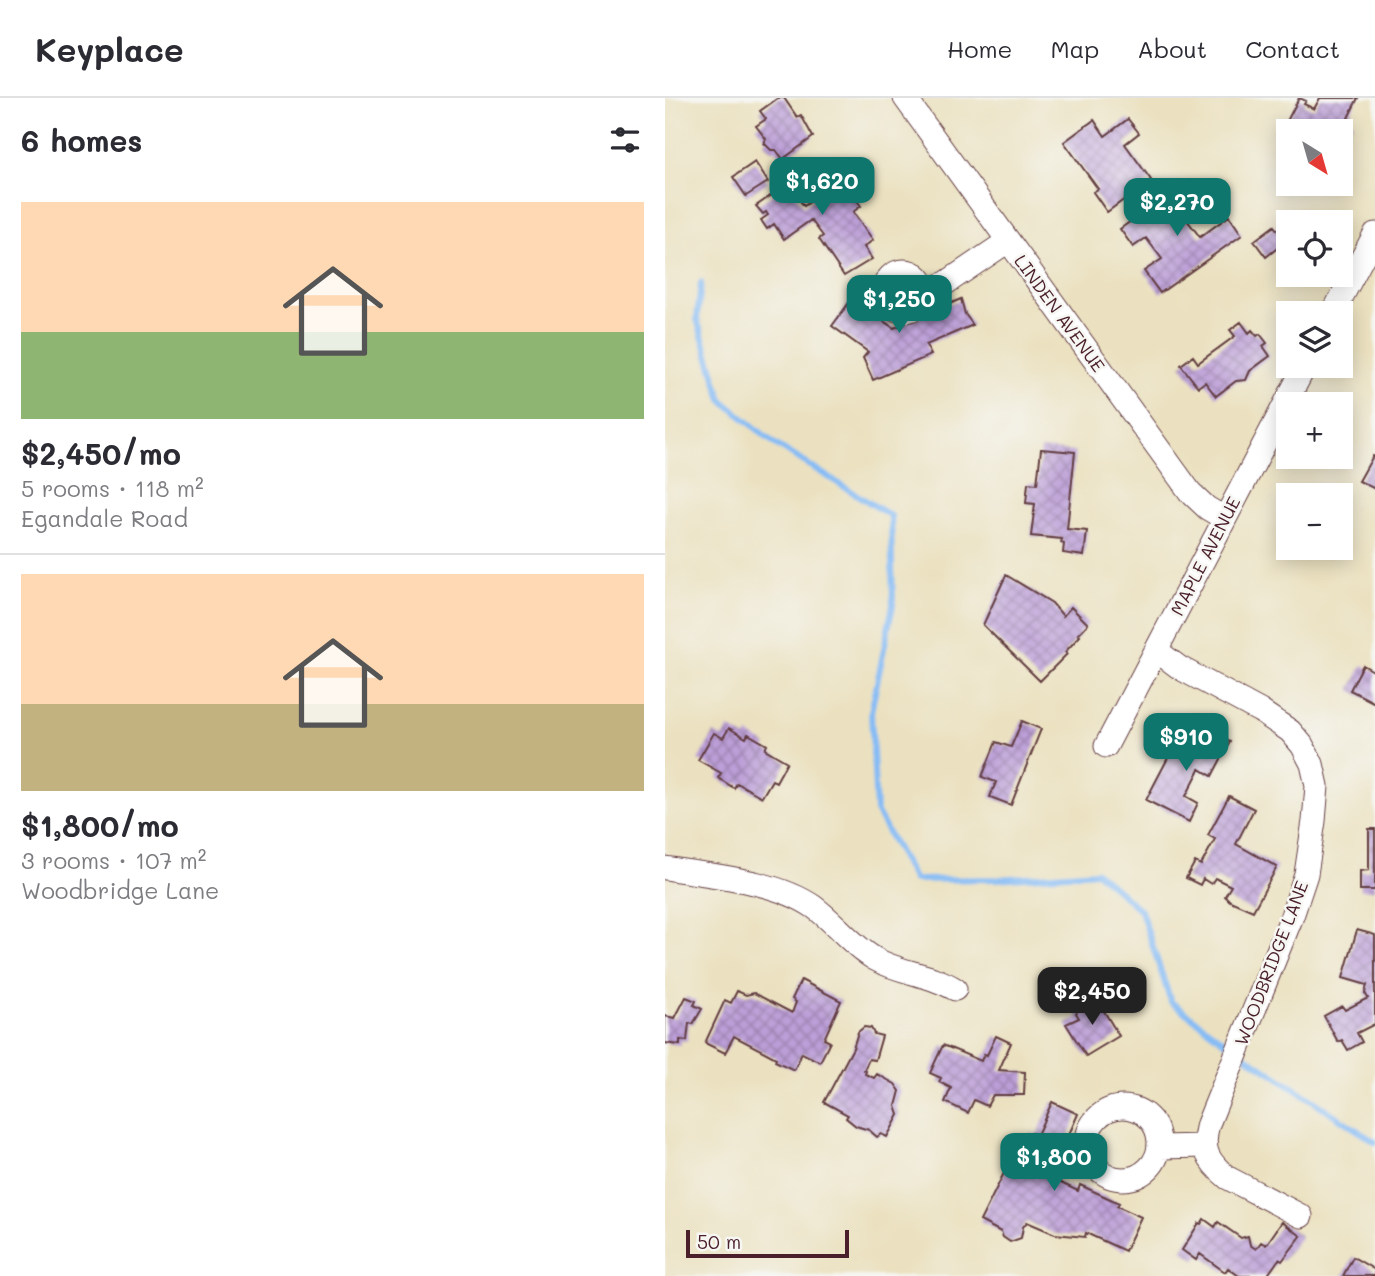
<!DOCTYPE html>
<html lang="en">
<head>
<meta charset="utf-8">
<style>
	body { margin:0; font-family:Mali,sans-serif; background:#f2f2f3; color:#2b2b33; height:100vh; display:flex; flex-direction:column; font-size:26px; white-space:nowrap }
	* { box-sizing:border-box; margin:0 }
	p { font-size:23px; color:#7c7c81 }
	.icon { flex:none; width:38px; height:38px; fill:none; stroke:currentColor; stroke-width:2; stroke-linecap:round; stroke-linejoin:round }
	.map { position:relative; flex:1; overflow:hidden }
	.sheet { display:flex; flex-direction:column; background:#fff; width:665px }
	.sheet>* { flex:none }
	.needle { width:46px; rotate:143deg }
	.buttons { position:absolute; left:611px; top:21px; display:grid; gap:14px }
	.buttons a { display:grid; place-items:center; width:77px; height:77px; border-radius:0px; background:#fff; box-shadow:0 4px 18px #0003; font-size:35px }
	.scale { position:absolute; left:21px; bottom:18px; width:163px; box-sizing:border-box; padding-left:7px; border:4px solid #4a1f2b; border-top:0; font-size:19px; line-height:24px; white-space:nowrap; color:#4a1f2b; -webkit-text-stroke:5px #f6f6f2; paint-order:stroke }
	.price { position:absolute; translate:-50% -60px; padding:0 16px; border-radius:14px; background:#0f766e; color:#fff; font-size:23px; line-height:46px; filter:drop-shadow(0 2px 4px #0008) }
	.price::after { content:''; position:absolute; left:50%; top:42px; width:21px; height:16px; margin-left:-10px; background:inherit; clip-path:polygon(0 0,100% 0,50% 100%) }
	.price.selected { background:#222; color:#fff }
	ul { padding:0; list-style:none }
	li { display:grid; align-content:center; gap:14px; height:371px; padding:0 21px }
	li+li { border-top:2px solid #e1e1e2 }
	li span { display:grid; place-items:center; height:217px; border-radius:0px; color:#555 }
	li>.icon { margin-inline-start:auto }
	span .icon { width:126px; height:126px; fill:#fffc; stroke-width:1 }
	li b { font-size:30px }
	h2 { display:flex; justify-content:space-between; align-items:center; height:84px; padding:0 21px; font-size:30px }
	header { display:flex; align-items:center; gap:42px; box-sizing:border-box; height:98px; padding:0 35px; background:#fff; border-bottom:2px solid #e1e1e2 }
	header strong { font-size:33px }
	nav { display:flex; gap:38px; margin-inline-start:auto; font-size:24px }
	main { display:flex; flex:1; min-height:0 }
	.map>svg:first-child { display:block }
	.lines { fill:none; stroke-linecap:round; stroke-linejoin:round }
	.stream { stroke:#86bcf5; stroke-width:6 }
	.building { fill:url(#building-cross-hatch) }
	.minor-casing { stroke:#623c41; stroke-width:25 }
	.minor { stroke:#fff; stroke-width:23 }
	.labels { text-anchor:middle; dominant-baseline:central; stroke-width:5; stroke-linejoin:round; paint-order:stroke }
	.street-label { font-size:18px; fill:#4a1f2b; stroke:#f6f6f2 }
</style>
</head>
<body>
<header>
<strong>Keyplace</strong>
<nav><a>Home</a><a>Map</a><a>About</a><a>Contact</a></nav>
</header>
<main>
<section class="sheet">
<h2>6 homes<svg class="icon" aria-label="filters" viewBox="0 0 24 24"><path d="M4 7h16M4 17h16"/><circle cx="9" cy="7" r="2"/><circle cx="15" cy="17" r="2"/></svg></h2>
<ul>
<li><span style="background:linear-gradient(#ffd9b3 60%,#8fb573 0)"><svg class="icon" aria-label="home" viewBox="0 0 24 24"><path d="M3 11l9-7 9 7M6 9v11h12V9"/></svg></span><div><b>$2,450/mo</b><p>5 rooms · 118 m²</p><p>Egandale Road</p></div></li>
<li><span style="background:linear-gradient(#ffd9b3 60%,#c2b280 0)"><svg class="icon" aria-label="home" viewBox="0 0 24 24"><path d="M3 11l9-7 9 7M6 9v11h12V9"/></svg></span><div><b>$1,800/mo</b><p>3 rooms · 107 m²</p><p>Woodbridge Lane</p></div></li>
</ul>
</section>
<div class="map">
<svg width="710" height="1178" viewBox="0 0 710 1178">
	<defs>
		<pattern id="building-cross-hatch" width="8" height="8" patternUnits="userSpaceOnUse" patternTransform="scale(1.75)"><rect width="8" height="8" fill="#bc9fd8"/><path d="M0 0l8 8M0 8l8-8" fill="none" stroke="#9b81af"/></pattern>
	</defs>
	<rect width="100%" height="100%" fill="#f6f6f2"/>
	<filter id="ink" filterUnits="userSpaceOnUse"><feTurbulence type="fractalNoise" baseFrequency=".0143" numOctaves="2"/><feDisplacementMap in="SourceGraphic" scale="14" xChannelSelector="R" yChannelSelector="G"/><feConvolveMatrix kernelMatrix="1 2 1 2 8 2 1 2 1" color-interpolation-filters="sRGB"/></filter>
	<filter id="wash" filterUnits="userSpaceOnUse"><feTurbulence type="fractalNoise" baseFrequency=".00686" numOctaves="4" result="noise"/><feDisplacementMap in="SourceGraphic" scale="28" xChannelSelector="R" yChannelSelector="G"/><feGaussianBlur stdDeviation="1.57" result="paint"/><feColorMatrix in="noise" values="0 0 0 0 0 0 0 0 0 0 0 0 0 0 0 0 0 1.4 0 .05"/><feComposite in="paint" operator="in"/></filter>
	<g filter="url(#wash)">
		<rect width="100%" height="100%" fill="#ebe1c0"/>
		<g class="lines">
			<path class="stream" d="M36,185l-4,36 25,81 53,44 116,72 2,89 -22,107 5,99 38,69 83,-1 100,-7 44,39 30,91 63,46
				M578,956l132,88"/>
		</g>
		<g id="blocks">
			<path class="building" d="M113,0h6l13,19 4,-2 12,22 -30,22 -7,-9h-5l-7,-7 2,-4 -10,-13 10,-7 -6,-8z
				M634,0l7,3 -2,3 10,5 6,-11h38l-10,20 5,5 -8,11 -4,-3h-39l1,-2 -16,-8z
				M463,21l11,14 -14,11 26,36 -44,32 -14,-20 5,-3 -34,-47 30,-22 11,16z
				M155,63l17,24 6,-4 18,25 -8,6 20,28 -9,7 8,12 -28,17 -25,-37 4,-3 -12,-16 -27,19 -10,-15 -7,5 -6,-9 7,-5 -2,-3 -3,2 -7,-8 32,-22 16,22 10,-7 -16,-23z
				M90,64l13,20 -22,14 -13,-19z
				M517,86l13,18 -14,10 19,25 29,-21 13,19 -82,58 -16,-22 18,-12 -16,-21 -13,9 -13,-18z
				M609,128l12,15 -20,16 -12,-16z
				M296,201l4,15 8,11 -47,20 5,10 -58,25 -10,-22 5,-6 -36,-26 19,-26 43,28z
				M576,224l8,11 3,-3 5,6 3,-2 7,9 -4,3 7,10 -20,15 -4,9 -10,1 -20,15 -11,-14 -7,5 -17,-22 12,-9 5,7 37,-27 -5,-6z
				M376,351l34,3 -8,77 20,2 -3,25 -21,-3 1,-9 -3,-1 1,-4 -31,-3 4,-32 -9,-1 2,-20 9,1z
				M708,358l2,1v32l-16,-8z
				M341,477l46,28 11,13 8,-9 17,17 -10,10 2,2 -15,16 2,2 -27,27 -57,-56z
				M698,567l12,7v31l-25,-13z
				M357,623l19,8 -30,76 -21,-8 6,-15 -14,-5 14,-35 15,5z
				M64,630l17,10 2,-4 19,11 -2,4 22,13 -11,20 -4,-2 -10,17 -25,-14 -3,5 -16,-10 3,-5 -23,-13 16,-27 9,5z
				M541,632l24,12 -18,34 -12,-7 -14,27 12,7 -9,19 -43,-22 35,-67 18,10z
				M564,698l25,13 -18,35 41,23 -24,44 -23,-10 -5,-5 6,-10 -16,-8 -4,6 -8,-5 -3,6 -14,-7 9,-16 6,3 14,-26 -7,-4z
				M704,731h6v61h-15v-19l9,-1z
				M692,832l18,5v89l-18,9 5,9 -14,8 -6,-10 -4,2 -14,-26 18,-10 3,4 23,-12 -3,-5 2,-8 -24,-7z
				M136,882l40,21 -17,38 6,3 -10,20 -18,-9 -8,17 -19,-9 1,-3 -42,-22 -9,17 -20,-10 20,-43 6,3 6,-12 9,4 8,-2 38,20 4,-11 -4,-3z
				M424,897l10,8 20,33 -33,20 -20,-32 13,-6 -3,-5z
				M21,899l10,4 -2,4 8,4 -9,15 -4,-1 -2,18 -7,-1v5l-15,-2v-27l10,2z
				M199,929l7,1 3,6 8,2 -7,24 -6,-1 -5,11 2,1 -1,3 9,4 3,-4 18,10 5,7 -4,15 3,9 -12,22 -6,-3 -4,3 -8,-7 -13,-4 -10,-8 2,-3 -24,-13 29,-54 5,-16z
				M331,938l15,7 -12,27 26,2 -1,23h-31l-6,11 -13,-6 -6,13 -23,-11 6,-14 -12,-6 2,-4 -11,-5 13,-28 38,16 3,-7 3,1z
				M387,1004l26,12 -28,64 28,13 2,-6 39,18 -2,3 24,11 -16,34 -39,-18 -1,4 -30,-3 -28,-12 -4,5 -2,11 -11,4 -7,-5 -2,-5 -21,-11 33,-66 7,3 11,-25 6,2z
				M539,1121l11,8 3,-5 23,16 7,-2 2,9 6,4 5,-7 5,3 16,-23 19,14 -19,25 -3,-2 -12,17h-28l-11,-8 -3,4 -25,-18 -4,6 -14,-10 17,-27 2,1z
				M688,1159l22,13 -1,6h-31z"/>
		</g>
	</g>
	<g filter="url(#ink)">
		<use href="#blocks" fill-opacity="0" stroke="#623c41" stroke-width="2"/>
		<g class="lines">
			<g class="minor-casing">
				<path id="minor" d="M240,0l285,394 17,16 17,10
					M219 193a20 20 0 1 1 40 0a20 20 0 1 1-40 0Z
					M259,194l22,-9 62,-42
					M668,215l42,-79
					M492,553l23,17 80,43 30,20 12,14 10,19 5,22 -3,35 -8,53 -14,42 -84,208c-7,25 -1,37 20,54l73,38
					M441,648l199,-380
					M0,770c47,8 110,12 149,39 22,16 37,38 61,52 25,14 56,15 80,30
					M422 1045a36 36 0 1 1 72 0a36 36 0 1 1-72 0Z
					M495,1049l45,-1"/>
			</g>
			<use href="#minor" class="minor"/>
		</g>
	</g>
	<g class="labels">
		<g class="street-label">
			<text transform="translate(395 215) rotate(54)">LINDEN AVENUE</text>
			<text transform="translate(540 458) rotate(-63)">MAPLE AVENUE</text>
			<text transform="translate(606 865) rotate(-69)">WOODBRIDGE LANE</text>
		</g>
	</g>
</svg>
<div class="buttons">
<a><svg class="needle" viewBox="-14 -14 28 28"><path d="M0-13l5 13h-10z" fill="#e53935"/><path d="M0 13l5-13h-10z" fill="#7c7c81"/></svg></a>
<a><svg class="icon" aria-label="locate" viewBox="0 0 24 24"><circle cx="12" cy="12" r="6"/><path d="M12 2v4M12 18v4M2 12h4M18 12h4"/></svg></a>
<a><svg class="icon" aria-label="layers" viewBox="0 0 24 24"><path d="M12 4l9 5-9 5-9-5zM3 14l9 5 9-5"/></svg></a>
<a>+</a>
<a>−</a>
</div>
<div class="scale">50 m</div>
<b class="price" style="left:157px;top:119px">$1,620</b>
<b class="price" style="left:512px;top:140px">$2,270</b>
<b class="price" style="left:234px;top:237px">$1,250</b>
<b class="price" style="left:521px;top:675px">$910</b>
<b class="price selected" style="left:427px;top:929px">$2,450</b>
<b class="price" style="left:389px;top:1095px">$1,800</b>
</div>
</main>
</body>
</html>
